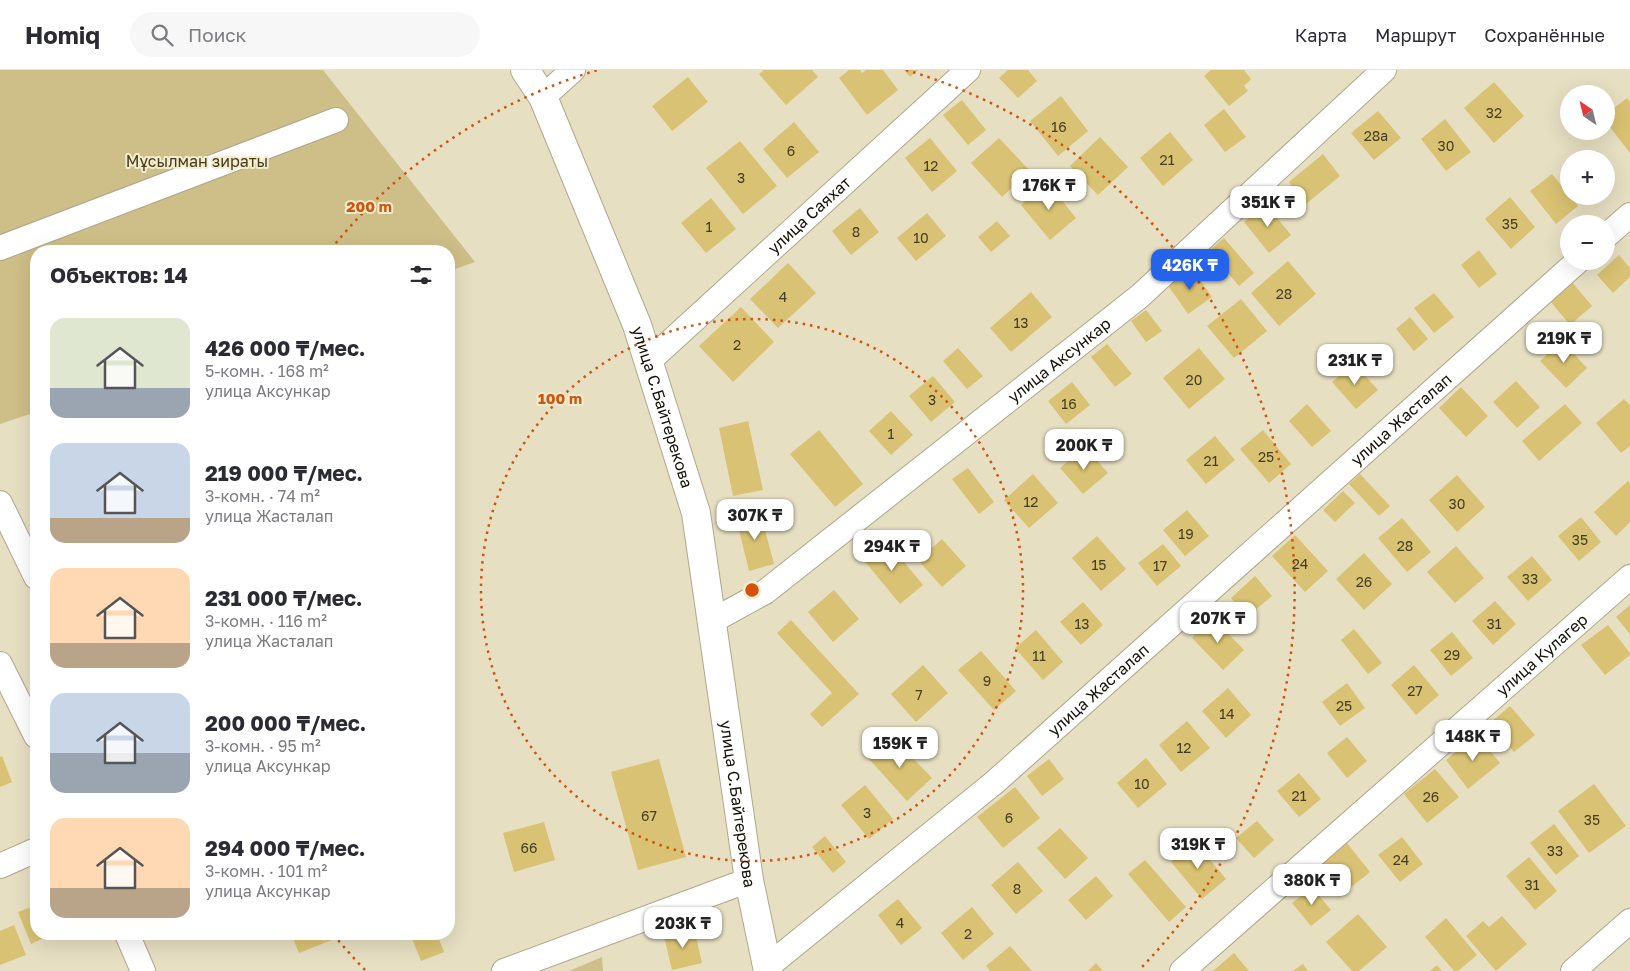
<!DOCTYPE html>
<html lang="ru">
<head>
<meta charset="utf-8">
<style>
	body { margin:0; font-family:"Golos Text",sans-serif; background:#f7f7f7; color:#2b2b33; height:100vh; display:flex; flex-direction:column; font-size:19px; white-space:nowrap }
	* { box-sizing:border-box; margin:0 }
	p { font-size:16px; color:#7c7c81 }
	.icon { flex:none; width:28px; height:28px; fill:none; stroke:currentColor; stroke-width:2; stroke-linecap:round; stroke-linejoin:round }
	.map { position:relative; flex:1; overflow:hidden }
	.drawer { position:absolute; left:30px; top:175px; width:425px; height:695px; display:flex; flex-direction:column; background:#fff; border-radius:20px; box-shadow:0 5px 20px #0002 }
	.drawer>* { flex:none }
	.needle { width:32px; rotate:325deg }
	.fabs { position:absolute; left:1560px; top:15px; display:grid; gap:10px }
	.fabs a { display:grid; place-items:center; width:55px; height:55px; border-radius:50%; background:#fff; box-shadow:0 5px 20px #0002; font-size:25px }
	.price { position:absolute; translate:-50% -42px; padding:0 11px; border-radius:10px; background:#fff; color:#222; font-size:16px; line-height:32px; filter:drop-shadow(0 1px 2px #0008) }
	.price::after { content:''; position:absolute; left:50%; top:30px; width:15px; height:11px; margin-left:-8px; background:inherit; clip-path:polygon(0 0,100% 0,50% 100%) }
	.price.current { background:#2563eb; color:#fff }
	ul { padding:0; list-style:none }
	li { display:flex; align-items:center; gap:15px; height:125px; padding:0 20px }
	li span { display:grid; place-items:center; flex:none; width:140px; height:100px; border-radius:15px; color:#555 }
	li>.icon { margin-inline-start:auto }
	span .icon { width:60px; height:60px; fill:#fffc; stroke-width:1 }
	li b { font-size:21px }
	h2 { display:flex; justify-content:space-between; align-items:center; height:60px; padding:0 20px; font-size:21px }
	header { display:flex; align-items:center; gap:30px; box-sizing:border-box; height:70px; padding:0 25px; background:#fff; border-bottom:1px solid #e1e1e2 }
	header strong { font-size:24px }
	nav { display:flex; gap:28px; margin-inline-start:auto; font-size:18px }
	.search { width:350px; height:45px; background:#f7f7f7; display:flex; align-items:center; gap:12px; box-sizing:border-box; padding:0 18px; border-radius:28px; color:#7c7c81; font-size:19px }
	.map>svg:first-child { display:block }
	.green { fill:#cebe88 }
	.building { fill:#d9c273 }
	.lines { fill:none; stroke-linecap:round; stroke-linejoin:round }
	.minor-casing { stroke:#afa78c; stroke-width:26 }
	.major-casing { stroke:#afa78c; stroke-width:30 }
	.minor { stroke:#fff; stroke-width:24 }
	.major { stroke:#fff; stroke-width:28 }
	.ring { fill:none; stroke:#d3520c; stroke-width:2.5; stroke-dasharray:2.5 5 }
	.labels { text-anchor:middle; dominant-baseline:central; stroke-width:4; stroke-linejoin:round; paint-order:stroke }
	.number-label { font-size:14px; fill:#453d23 }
	.park-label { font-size:16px; fill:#463c19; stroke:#f4eccf }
	.street-label { font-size:16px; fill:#141108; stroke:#f4eccf }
	.centre { fill:#d3520c; stroke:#f4eccf; stroke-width:2.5 }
	.ring-label { font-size:15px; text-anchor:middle; font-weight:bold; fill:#d3520c; stroke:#f4eccf; stroke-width:4; stroke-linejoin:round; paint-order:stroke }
</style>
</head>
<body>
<header>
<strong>Homiq</strong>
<div class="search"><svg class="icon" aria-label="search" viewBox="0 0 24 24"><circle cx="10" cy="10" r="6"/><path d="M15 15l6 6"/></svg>Поиск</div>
<nav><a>Карта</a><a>Маршрут</a><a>Сохранённые</a></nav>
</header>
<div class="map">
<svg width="1630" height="901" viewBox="0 0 1630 901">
	<rect width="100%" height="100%" fill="#e7dfc2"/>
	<path class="green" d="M0,0h323l152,192 -26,9v-20h-413v161l-36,12z
		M602,887l1,14h-34z"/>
	<path class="building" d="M764,0h48l6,7 -32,28 -27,-31z
		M849,0h11l2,3 4,-3h17l15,20 -31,25 -28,-37z
		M904,0h14l-8,7z
		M1008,0h20l9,11 -19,17 -19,-20z
		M1211,0h33l7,9 -7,7 4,5 -19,15 -25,-30z
		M688,7l20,25 -36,29 -20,-25z
		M1494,12l30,34 -30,27 -30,-35z
		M1061,26l27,35 -30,25 -28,-35z
		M1627,28l3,4v51l-24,-31v-8z
		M962,30l24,30 -18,15 -25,-30z
		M1224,39l22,28 -21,15 -21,-27z
		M1378,41l23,27 -27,22 -23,-27z
		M1445,49l26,33 -25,19 -25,-32z
		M794,52l25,30 -32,26 -24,-29z
		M1170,62l23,28 -30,26 -23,-28z
		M1100,67l28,30 -30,28 -28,-29z
		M930,68l27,33 -25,21 -27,-34z
		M999,68l31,33 -28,26 -31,-34z
		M740,71l37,45 -34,28 -37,-46z
		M1597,81l7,8h-17z
		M1323,84l17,22 -34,28 -17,-22z
		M1606,92l8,10 -8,6z
		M1552,104l26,32 -22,18 -26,-33z
		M1048,113l28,35 -26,22 -29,-35z
		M1510,127l25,30 -24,22 -26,-30z
		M711,128l25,31 -30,24 -25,-30z
		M1266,134l25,31 -22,18 -25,-31z
		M860,138l19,24 -28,23 -19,-24z
		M927,143l19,23 -30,25 -19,-23z
		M997,151l13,15 -19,16 -13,-15z
		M1224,168l30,35 -15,13 -30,-35z
		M1479,180l18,24 -18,14 -18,-23z
		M1619,185l11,13v9l-17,16 -16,-18z
		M1288,191l28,33 -37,32 -28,-33z
		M788,193l28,30 -38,35 -28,-29z
		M1191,197l21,30 -24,17 -21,-30z
		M1572,212l20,24 -22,19 -20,-24z
		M1031,222l21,25 -41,35 -21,-24z
		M1434,223l20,24 -20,16 -20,-25z
		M1241,229l26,32 -33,27 -27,-32z
		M741,237l33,35 -41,40 -34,-36z
		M1146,240l16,21 -16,11 -15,-21z
		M1410,247l18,22 -14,12 -18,-22z
		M1562,271l25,27 -21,20 -26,-27z
		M1107,274l25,30 -17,13 -24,-30z
		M958,278l25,28 -16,13 -24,-28z
		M1199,278l26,31 -36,30 -26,-31z
		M1354,293l24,27 -22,19 -24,-27z
		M933,306l22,26 -24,20 -22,-26z
		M1516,311l24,26 -23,21 -24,-26z
		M1072,312l18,23 -24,19 -18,-23z
		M1461,317l27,29 -22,21 -27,-29z
		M1624,329l6,6v41l-9,7 -25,-30z
		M1307,334l24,27 -19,16 -23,-26z
		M1565,334l17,19 -43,38 -17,-20z
		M891,341l22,24 -22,20 -22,-24z
		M748,351l15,69 -30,6 -14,-68z
		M819,360l44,54 -28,23 -45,-53z
		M1263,360l28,34 -22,19 -29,-34z
		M1215,366l20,24 -29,24 -20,-24z
		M1085,377l23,26 -25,21 -23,-26z
		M968,398l26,34 -15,12 -27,-35z
		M1033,404l25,29 -29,25 -25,-28z
		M1360,404l30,32 -11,10 -30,-32z
		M1457,405l28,32 -28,25 -28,-32z
		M1628,411l2,3v38l-14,14 -22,-24z
		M1343,421l12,12 -20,19 -12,-12z
		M1187,440l22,26 -24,20 -22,-26z
		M760,441l14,53 -25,7 -13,-54z
		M1581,447l20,25 -22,19 -21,-25z
		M1402,448l29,34 -24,20 -29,-34z
		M1295,465l33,36 -23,21 -33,-36z
		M1097,466l29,33 -25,22 -29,-33z
		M885,469l38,46 -23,19 -38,-46z
		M942,469l24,27 -24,21 -24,-27z
		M1163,474l18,22 -24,20 -19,-23z
		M1456,476l28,32 -29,25 -28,-31z
		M1364,483l28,31 -28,26 -28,-31z
		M1532,486l20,24 -24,21 -21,-24z
		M1255,506l17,20 -25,21 -16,-19z
		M834,520l25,29 -26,23 -25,-30z
		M1495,531l21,23 -23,21 -21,-24z
		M1083,532l20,23 -22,20 -21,-23z
		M1630,535v29l-14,-17z
		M1213,548l31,32 -21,20 -31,-32z
		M791,550l68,74 -37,33 -12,-13 22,-21 -55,-60z
		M1608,555l22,28v2l-25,20 -24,-30z
		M1354,559l28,34 -14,11 -27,-34z
		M1036,560l27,32 -20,18 -28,-32z
		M1452,562l21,26 -22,18 -21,-26z
		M981,581l35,40 -22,19 -36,-40z
		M923,595l25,28 -32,29 -25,-28z
		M1414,595l25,30 -23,20 -25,-30z
		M1347,613l18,25 -25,18 -18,-24z
		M1228,618l23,27 -25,23 -24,-27z
		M1510,636l25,29 -21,17 -24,-29z
		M1187,651l23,27 -29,24 -22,-27z
		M1477,665l23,28 -32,26 -22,-29z
		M893,667l39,41 -25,23 -38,-42z
		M1347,667l20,24 -20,17 -20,-25z
		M2,686l10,26 -12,5v-30z
		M1146,688l21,26 -29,24 -21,-25z
		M659,689l27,98 -48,13 -27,-98z
		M1049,689l15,20 -22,17 -15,-20z
		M1435,699l24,28 -32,26 -23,-29z
		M1299,703l22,26 -22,18 -22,-26z
		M1594,714l32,42 -37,27 -31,-42z
		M865,715l28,34 -24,20 -28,-34z
		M1015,717l25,31 -37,30 -26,-31z
		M1257,751l17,19 -20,18 -18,-20z
		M544,752l11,38 -41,12 -11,-39z
		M1554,754l25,32 -23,19 -26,-32z
		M1060,758l28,30 -23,21 -28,-31z
		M825,766l21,26 -13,11 -21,-26z
		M1402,767l21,27 -23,18 -22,-27z
		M1343,768l27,34 -31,25 -28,-34z
		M1195,772l31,37 -24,20 -31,-37z
		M1529,787l28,34 -22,19 -29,-34z
		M1145,790l41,47 -17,15 -41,-48z
		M1018,792l25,29 -27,23 -25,-29z
		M1096,806l17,20 -27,24 -18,-20z
		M1312,817l19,23 -20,16 -19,-23z
		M898,829l24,29 -21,17 -23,-30z
		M34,836l2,6v22h9l1,3 -15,7 -13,-32z
		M972,837l22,27 -31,26 -22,-27z
		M1358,844l29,33 -28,24h-7l-26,-29z
		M1502,846l25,28 -31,27 -30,-35 17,-15 6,6z
		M1446,848l31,37 -19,16h-4l-29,-34z
		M14,855l12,30 -26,10v-34z
		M694,858l8,35 -30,7 -8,-34z
		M291,864h50l1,2 -43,17z
		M415,864h22l7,18 -23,9 -10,-25z
		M1010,876l22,25h-42l-4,-5z
		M1234,883l15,18h-36z
		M1096,893l7,8h-15z
		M1303,894l5,7h-15z
		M1437,895l5,6h-12z"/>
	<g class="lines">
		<g class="minor-casing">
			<g id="minor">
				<path d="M543,27l30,-27"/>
				<path d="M1606,166l24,-21"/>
				<path d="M0,178l336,-128"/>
				<path id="s1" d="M648,292l320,-292"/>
				<path d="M0,433l36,74"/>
				<path id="s2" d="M712,551l53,-29 375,-296 244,-226"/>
				<path d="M0,594l36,72"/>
				<path d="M0,796l36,-16"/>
				<path d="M127,864l16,37"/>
				<path id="s3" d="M767,897l228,-185 583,-521"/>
				<path d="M504,901l245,-91"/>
				<path id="s4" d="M1182,901l448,-394"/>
				<path d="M1573,901l57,-50"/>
			</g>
		</g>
		<g class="major-casing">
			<g id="major">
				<path id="s5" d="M525,0l18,27 94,228 59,188 53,367 19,91"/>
			</g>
		</g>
		<use href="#minor" class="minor"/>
		<use href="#major" class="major"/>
	</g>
	<g class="ring">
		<circle cx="752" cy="520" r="271"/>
		<path d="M365 900A542 542 0 0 1 334 865M331 179A542 542 0 0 1 598 0M906 0A542 542 0 0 1 1139 900"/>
	</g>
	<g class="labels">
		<g class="number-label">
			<text x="1494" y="42">32</text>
			<text x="1059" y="56">16</text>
			<text x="1376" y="65">28а</text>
			<text x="1446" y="75">30</text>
			<text x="791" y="80">6</text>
			<text x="1167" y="89">21</text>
			<text x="931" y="95">12</text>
			<text x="741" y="107">3</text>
			<text x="1510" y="153">35</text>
			<text x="709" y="156">1</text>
			<text x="856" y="161">8</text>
			<text x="921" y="167">10</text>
			<text x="1284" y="223">28</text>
			<text x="783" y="226">4</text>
			<text x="1021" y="252">13</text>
			<text x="737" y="274">2</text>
			<text x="1194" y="309">20</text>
			<text x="932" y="329">3</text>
			<text x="1069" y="333">16</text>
			<text x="891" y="363">1</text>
			<text x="1266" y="386">25</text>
			<text x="1211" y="390">21</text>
			<text x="1031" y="431">12</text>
			<text x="1457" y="433">30</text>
			<text x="1186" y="463">19</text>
			<text x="1580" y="469">35</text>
			<text x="1405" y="475">28</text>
			<text x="1300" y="493">24</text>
			<text x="1099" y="494">15</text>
			<text x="1160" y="495">17</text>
			<text x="1530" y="508">33</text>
			<text x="1364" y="511">26</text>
			<text x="1082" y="553">13</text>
			<text x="1494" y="553">31</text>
			<text x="1452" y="584">29</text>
			<text x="1039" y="585">11</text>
			<text x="987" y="610">9</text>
			<text x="1415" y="620">27</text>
			<text x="919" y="624">7</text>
			<text x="1344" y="635">25</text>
			<text x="1227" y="643">14</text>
			<text x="1184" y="677">12</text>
			<text x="1142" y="713">10</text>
			<text x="1299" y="725">21</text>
			<text x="1431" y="726">26</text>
			<text x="867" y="742">3</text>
			<text x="649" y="745">67</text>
			<text x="1009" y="747">6</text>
			<text x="1592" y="749">35</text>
			<text x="529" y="777">66</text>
			<text x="1555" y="780">33</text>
			<text x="1401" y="789">24</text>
			<text x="1532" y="814">31</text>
			<text x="1017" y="818">8</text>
			<text x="900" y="852">4</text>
			<text x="968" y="863">2</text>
		</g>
		<g class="park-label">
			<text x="197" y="91">Мұсылман зираты</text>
		</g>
		<g class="street-label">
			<text stroke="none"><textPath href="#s1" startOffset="218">улица Саяхат</textPath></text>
			<text stroke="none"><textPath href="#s2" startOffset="435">улица Аксункар</textPath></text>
			<text stroke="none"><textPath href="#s5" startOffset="365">улица С.Байтерекова</textPath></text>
			<text stroke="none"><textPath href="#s3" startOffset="838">улица Жасталап</textPath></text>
			<text stroke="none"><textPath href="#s4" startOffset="479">улица Кулагер</textPath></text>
			<text stroke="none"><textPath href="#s3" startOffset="432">улица Жасталап</textPath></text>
			<text stroke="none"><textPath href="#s5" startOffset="770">улица С.Байтерекова</textPath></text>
		</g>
	</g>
	<circle cx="752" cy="520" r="8" class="centre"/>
	<g class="ring-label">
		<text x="369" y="142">200 m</text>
		<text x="560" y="334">100 m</text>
	</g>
</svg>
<div class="fabs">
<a><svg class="needle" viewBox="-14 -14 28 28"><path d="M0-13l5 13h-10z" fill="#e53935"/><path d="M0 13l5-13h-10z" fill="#7c7c81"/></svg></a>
<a>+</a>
<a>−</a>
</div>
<b class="price" style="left:1049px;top:141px">176K ₸</b>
<b class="price" style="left:1268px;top:158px">351K ₸</b>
<b class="price current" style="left:1190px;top:221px">426K ₸</b>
<b class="price" style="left:1564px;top:294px">219K ₸</b>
<b class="price" style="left:1355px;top:316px">231K ₸</b>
<b class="price" style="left:1084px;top:401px">200K ₸</b>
<b class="price" style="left:755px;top:471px">307K ₸</b>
<b class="price" style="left:892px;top:502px">294K ₸</b>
<b class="price" style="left:1218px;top:574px">207K ₸</b>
<b class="price" style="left:1473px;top:692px">148K ₸</b>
<b class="price" style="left:900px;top:699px">159K ₸</b>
<b class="price" style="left:1198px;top:800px">319K ₸</b>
<b class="price" style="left:1312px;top:836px">380K ₸</b>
<b class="price" style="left:683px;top:879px">203K ₸</b>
<section class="drawer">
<h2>Объектов: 14<svg class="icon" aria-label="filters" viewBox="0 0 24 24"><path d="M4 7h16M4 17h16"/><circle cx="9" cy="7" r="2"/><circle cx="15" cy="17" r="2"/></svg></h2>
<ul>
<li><span style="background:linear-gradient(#dfe7d0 70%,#9aa5b1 0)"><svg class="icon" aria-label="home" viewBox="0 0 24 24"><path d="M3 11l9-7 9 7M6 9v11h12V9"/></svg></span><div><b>426 000 ₸/мес.</b><p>5-комн. · 168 m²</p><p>улица Аксункар</p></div></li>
<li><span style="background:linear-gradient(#c9d6e8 75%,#b9a48a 0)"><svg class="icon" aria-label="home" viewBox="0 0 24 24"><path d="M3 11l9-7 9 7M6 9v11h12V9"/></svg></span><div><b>219 000 ₸/мес.</b><p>3-комн. · 74 m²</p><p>улица Жасталап</p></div></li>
<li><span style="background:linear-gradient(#ffd9b3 75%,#b9a48a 0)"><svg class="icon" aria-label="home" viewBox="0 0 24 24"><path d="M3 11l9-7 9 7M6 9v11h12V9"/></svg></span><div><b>231 000 ₸/мес.</b><p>3-комн. · 116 m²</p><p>улица Жасталап</p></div></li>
<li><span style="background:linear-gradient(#c9d6e8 60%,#9aa5b1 0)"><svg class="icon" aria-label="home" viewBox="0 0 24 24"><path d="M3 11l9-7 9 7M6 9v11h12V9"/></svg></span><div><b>200 000 ₸/мес.</b><p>3-комн. · 95 m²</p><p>улица Аксункар</p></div></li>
<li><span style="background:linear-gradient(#ffd9b3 70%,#b9a48a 0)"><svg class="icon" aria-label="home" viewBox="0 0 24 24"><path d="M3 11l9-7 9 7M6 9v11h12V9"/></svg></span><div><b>294 000 ₸/мес.</b><p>3-комн. · 101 m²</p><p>улица Аксункар</p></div></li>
</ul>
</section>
</div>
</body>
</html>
